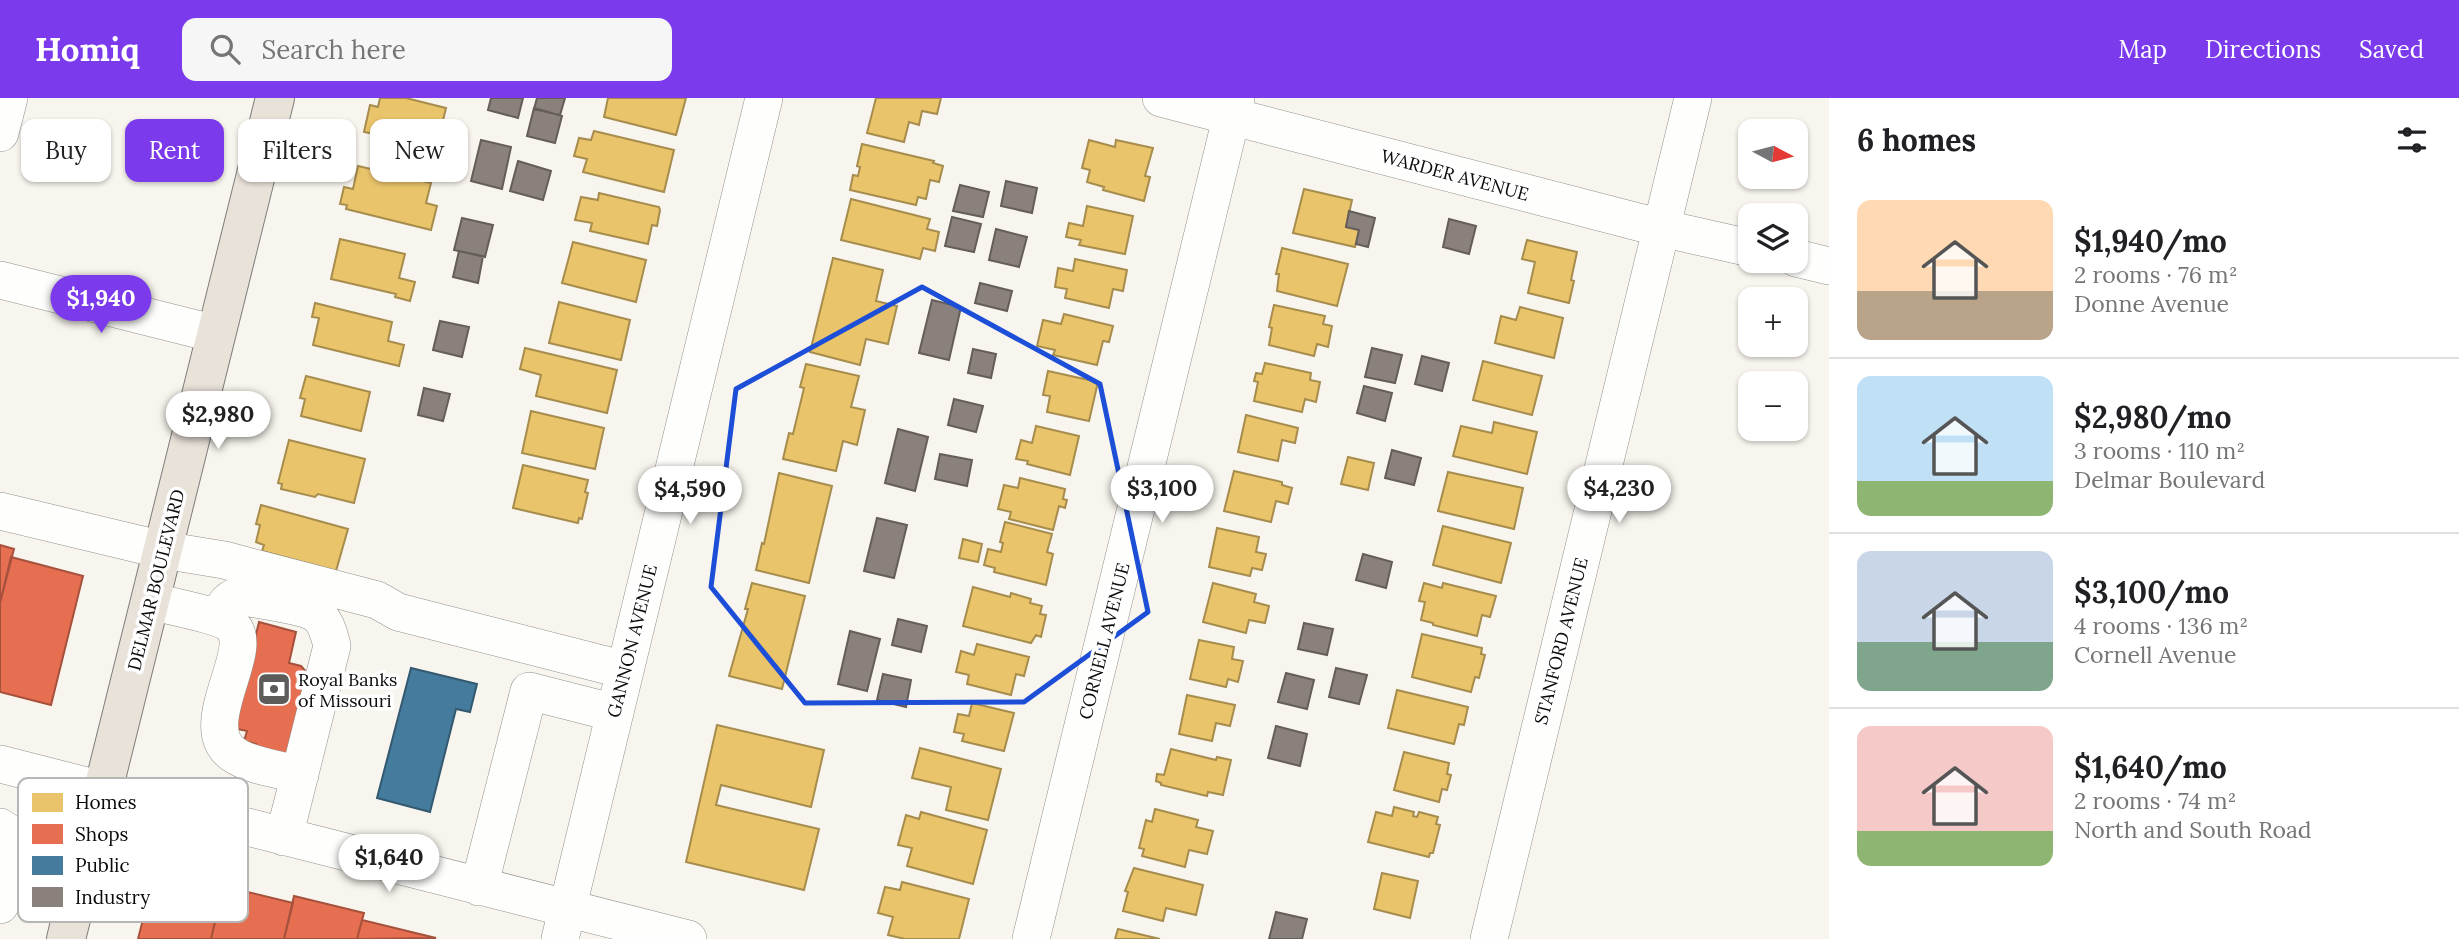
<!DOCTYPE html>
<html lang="en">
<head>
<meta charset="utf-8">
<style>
	body { margin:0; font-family:Lora,serif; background:#f6f6f6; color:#202124; height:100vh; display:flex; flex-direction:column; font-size:26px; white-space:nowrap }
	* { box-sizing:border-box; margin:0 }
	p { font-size:23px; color:#757577 }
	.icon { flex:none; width:38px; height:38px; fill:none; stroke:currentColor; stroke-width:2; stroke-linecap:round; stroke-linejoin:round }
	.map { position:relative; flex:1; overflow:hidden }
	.sheet { display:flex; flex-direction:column; background:#fff; width:630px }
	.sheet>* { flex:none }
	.guide { position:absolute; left:21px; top:21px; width:665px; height:63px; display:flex; gap:14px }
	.needle { width:46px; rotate:97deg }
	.fabs { position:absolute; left:1738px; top:21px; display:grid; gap:14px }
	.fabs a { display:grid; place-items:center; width:70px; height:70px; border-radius:14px; background:#fff; box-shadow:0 2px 5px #0004; font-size:35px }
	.price { position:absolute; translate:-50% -60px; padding:0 16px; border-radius:24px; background:#fff; color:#222; font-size:23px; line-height:46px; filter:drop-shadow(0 2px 4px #0008) }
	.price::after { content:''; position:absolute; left:50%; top:42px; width:21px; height:16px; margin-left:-10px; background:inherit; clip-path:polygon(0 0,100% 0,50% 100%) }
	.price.active { background:#7c3aed; color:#fff }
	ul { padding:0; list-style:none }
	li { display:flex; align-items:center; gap:21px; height:175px; padding:0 28px }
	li+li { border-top:2px solid #e0e0e0 }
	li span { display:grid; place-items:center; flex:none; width:196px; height:140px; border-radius:14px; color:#555 }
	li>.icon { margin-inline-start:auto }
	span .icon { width:84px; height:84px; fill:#fffc; stroke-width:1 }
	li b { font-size:30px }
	h2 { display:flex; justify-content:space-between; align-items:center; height:84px; padding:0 28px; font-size:30px }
	.tag { padding:0 24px; border-radius:14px; background:#fff; box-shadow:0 2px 5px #0004; font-size:24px; line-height:63px }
	.tag.active { background:#7c3aed; color:#fff }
	header { display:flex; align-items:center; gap:42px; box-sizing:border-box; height:98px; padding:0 35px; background:#7c3aed; color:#fff }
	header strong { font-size:33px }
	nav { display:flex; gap:38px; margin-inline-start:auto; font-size:24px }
	.search { width:490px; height:63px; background:#f6f6f6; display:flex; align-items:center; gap:18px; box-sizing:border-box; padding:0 24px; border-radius:14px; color:#757577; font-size:26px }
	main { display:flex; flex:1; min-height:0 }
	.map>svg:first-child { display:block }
	.homes { fill:#e9c46a; stroke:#a68c4d; stroke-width:2 }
	.shops { fill:#e76f51; stroke:#a5513c; stroke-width:2 }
	.public { fill:#457b9d; stroke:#335971; stroke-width:2 }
	.industry { fill:#8a817c; stroke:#645d5a; stroke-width:2 }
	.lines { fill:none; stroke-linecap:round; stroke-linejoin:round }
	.minor-casing { stroke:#91908d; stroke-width:38 }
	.major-casing { stroke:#7e7d7a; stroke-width:40 }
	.minor { stroke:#fefefc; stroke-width:37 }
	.major { stroke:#e9e2d9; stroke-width:38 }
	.marked { fill:none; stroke:#1d4ed8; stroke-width:5; stroke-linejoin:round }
	.labels { text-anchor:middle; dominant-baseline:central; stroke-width:7; stroke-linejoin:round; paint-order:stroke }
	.street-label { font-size:18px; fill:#0a0a0a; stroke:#fff }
	.poi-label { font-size:18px; fill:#0a0a0a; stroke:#fff; text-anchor:start }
	.key { fill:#fff; stroke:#b6b6b6; stroke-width:2 }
	.key-label { font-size:19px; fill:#0a0a0a }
</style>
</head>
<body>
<header>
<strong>Homiq</strong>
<div class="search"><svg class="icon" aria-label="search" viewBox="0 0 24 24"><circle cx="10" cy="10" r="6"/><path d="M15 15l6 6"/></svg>Search here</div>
<nav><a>Map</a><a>Directions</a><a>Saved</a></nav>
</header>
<main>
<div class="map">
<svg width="1829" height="841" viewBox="0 0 1829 841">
	<rect width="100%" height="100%" fill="#f8f5ee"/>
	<path class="homes" d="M380,0h26l40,10 -10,41 -14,-3 -3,9 -47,-11 3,-10 -11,-2 6,-27 8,2z
		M608,0h78l-10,37 -72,-18z
		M876,0h65l-4,16 -15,-3 -3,14 -10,-3 -5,20 -37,-9z
		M594,33l80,19 -10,42 -81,-20 4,-13 -13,-3 5,-18 12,2z
		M1089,42l26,7 1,-7 37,8 -8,28 5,1 -6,24 -41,-11 1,-3 -17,-5 3,-12 -8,-2z
		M862,46l72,17 -1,2 10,3 -4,16 -9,-2 -4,19 -8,-2 -2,8 -66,-15 3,-15 5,1 2,-9 -3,-1z
		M358,68l73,17 -5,20 11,3 -6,24 -85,-21 1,-4 -7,-1 4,-17 9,2z
		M1304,91l48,11 -6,27 13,3 -4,17 -62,-14z
		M599,95l60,14 1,3 -3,16 -5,-1 -4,19 -58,-13 2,-8 -17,-3 6,-23 17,3z
		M851,101l79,20 -3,10 12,3 -4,19 -12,-3 -3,11 -79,-19z
		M1087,108l46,10 -8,38 -46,-9 2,-5 -15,-3 3,-14 14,3z
		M340,141l65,15 -6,24 16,4 -5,19 -15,-4 1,-3 -65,-15z
		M1527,142l50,12 -6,28 3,1 -5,22 -41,-10 7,-31 -13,-3z
		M573,144l73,18 -10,42 -74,-19z
		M1282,150l66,16 -11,42 -60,-15 2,-17h-3z
		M833,160l50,12 -7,31 21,5 -9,38 -22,-5 -6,26 -50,-13z
		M1075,161l52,11 -4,21 -10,-2 -4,19 -44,-10 2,-9 -12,-2 3,-19 15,3z
		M559,204l71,18 -9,40 -72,-17z
		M315,205l77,19 -4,19 16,4 -5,21 -86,-21 6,-27 -7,-1z
		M1274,207l51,11 -2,8 9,2 -4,21 -11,-3 -3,12 -45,-11 3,-17 -3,-1z
		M1520,209l43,11 -9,40 -59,-15 6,-27 15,4z
		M1064,216l49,12 -4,16 -6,-1 -6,24 -44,-10 2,-5 -18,-4 6,-26 18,4z
		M525,250l92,22 -10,43 -71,-17 5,-21 -21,-6z
		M1483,263l59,15 -10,39 -59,-15z
		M1265,265l46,10 -1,7 10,2 -4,20 -11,-3 -3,13 -48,-11 4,-19 -4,-1 2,-8 6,1z
		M806,266l53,12 -8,31 14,3 -8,35 -14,-4 -7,30 -53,-12 6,-26 4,1 11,-46 -4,-1z
		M1048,273l50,11 -9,39 -42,-9 3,-16 -7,-1z
		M306,278l64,16 -9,39 -60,-15 4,-17 -5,-1z
		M531,313l73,17 -9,41 -73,-16z
		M1246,317l52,13 -3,15 -13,-3 -4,21 -40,-9z
		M1494,324l43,10 -10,42 -74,-18 8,-30 31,7z
		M1036,328l43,10 -9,39 -43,-11 1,-3 -12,-2 5,-19 11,3z
		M289,342l76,19 -11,44 -36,-9 -3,3 -34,-8 1,-5 -4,-1z
		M1348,359l26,6 -6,27 -27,-6z
		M523,367l65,15 -3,12 3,1 -6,26 -3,-1 -1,5 -65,-15z
		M1234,373l48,11v3l10,3 -4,16 -12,-3 -5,21 -47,-11z
		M1448,374l75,16 -9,41 -76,-18z
		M779,375l53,13 -23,97 -53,-13 6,-27 2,1z
		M1020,380l45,11 -2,10 4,1 -2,8 -6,-2 -6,24 -44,-11 2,-7 -13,-3 6,-24 14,3z
		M261,407l87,24 -12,42 -74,-20 2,-6 -8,-3 4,-17 -4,-1z
		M1005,424l47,12 -5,18 6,2 -7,31 -52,-13 1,-4 -11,-3 4,-16 13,3 2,-9 -3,-1z
		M1443,428l68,17 -10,40 -68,-18z
		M1217,430l42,9 -3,15 10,2 -4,16 -10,-2 -2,8 -41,-9z
		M963,441l19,5 -4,18 -19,-4z
		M752,485l53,13 -23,93 -53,-13 19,-67h-3z
		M1213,485l43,11 -2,8 15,4 -4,17 -16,-3 -3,13 -43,-11z
		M1424,485l18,5 1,-5 53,13 -6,21 -8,-2 -5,21 -44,-11v-2l-12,-3 4,-18 -6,-1z
		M973,489l37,10 1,-4 20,6 -1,4 12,3 -2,8 6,1 -5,22 -5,-2 -5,8 -68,-17z
		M1422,536l60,14 -1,6 4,1 -6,23 -4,-1 -4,15 -59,-15z
		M1199,542l35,7 -2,12 11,2 -5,21 -10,-3 -2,8 -36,-8z
		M977,546l52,13 -5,19 -8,-2 -5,21 -44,-11 2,-9 -13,-3 5,-21 13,4z
		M1397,592l71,17 -4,18 -5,-1 -5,20 -66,-16z
		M1187,597l48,10 -5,21 -14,-3 -4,18 -33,-7z
		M972,605l42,10 -10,38 -42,-10 2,-7 -10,-2 4,-18 11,2z
		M717,627l107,25 -13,57 -90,-22 -5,20 103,24 -15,61 -118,-28z
		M920,650l81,21 -13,51 -42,-10 5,-23 -39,-9z
		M1171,651l45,11 1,-3 14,3 -8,35 -15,-3 -1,4 -46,-11v-2l-5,-2 1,-7 7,1z
		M1404,654l45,11 -2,11 4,1 -4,15 -5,-1 -3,13 -45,-12z
		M1394,709l20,5 -1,4 4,1 2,-5 19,5 -2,7 4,1 -7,28h-3l-1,4 -61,-15 8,-30 16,4z
		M1155,711l43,11 -2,7 17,4 -6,23 -18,-4 -4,17 -43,-11 2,-7 -5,-1 7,-28 6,2z
		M921,714l66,18 -14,54 -66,-18 5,-18 -14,-3 8,-30 13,4z
		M1134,770l69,17 -7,30 -30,-7 -3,13 -40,-10 5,-19 -3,-1z
		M1382,775l36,8 -8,37 -36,-9z
		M902,784l67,17 -10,40h-54l-17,-4 5,-18 -15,-4 7,-26 15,3z
		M1118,831l42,10h-45z"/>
	<path class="shops" d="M0,447l14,4 -14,54z
		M11,459l72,19 -32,129 -51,-13v-89z
		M259,524l37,10 -7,31 12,3 7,8 -22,87 -31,-10 1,-7 -12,-3 3,-10 -14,-3z
		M154,767l70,20 -13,54h-73l14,-55h-3z
		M223,788l70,17 -9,36h-73z
		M294,798l70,17 -7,26h-73z
		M362,822l74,18 -79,1z"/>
	<path class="public" d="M411,570l66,16 -7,28 -14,-3 -26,103 -53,-14z"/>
	<path class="industry" d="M491,0h32l-5,20 -30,-8z
		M537,0h28l-5,17 -26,-6z
		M534,10l28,8 -7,27 -28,-7z
		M481,42l30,7 -9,42 -31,-8z
		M518,63l33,10 -8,29 -33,-9z
		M1006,83l31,7 -5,25 -31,-7z
		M960,87l29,7 -6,25 -30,-6z
		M1349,113l26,7 -7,29 -12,-3 3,-14 -13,-3z
		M952,119l29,7 -7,28 -29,-6z
		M462,120l31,7 -8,32 -31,-7z
		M1449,121l27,7 -7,28 -26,-7z
		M996,131l31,8 -8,30 -30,-7z
		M459,153l24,5 -5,27 -25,-6z
		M980,185l32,8 -5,20 -32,-8z
		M932,202l29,7 -12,53 -30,-7z
		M440,223l29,6 -7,30 -29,-7z
		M1372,250l30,7 -7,28 -30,-6z
		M973,251l23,5 -5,24 -23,-5z
		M1422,258l27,7 -7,28 -27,-7z
		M1364,288l28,7 -7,28 -28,-8z
		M424,290l26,6 -7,27 -25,-6z
		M954,301l29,7 -7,26 -28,-7z
		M898,331l30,8 -13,54 -30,-8z
		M1392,352l29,8 -7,27 -29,-7z
		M940,356l32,6 -5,26 -32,-7z
		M877,420l30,7 -13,53 -30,-7z
		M1363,456l29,8 -6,26 -30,-8z
		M898,521l29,7 -6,26 -29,-7z
		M1304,525l29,6 -6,26 -29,-6z
		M850,533l30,8 -13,52 -29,-7z
		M1336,570l31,7 -8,29 -30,-7z
		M1286,575l28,7 -7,29 -29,-7z
		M883,576l28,6 -5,27 -29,-7z
		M1276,628l31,8 -7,32 -32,-8z
		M1276,814l31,7 -5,20h-33z"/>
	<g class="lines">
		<g class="minor-casing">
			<path id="minor" d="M1161,0l500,130 89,20
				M0,35l9,-35
				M1796,160l33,8
				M0,182l216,54
				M0,413l163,39 61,10 153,40 21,12 227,58
				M151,503c16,5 72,14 82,26 23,27 -44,104 5,130 15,9 44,13 62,18
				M218,520c6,-11 9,-21 23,-22 16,4 59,9 72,16 12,6 16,21 19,34l-48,191
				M0,666l688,175
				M0,729c27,15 6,54 0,78
				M479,789l50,-196 86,22
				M560,841l204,-841
				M1031,841l205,-841
				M1489,841l204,-841"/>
		</g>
		<g class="major-casing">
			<path id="major" d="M66,841l209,-841"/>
		</g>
		<use href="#minor" class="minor"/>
		<use href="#major" class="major"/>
	</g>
	<path class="marked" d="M922,189l178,97 48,228 -124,90 -219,1 -94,-116 25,-198z"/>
	<defs>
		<g id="bank-square" transform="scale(1.75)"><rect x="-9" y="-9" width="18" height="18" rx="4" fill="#5d5c5a" stroke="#fff"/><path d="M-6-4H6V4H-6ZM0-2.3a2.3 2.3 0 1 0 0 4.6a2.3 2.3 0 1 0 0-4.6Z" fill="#fff"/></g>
	</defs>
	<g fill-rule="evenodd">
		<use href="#bank-square" x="274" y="591"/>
	</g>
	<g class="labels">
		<g class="street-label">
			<text transform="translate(1455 77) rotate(15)">WARDER AVENUE</text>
			<text transform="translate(156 482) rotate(-76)">DELMAR BOULEVARD</text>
			<text transform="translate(632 543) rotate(-76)">GANNON AVENUE</text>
			<text transform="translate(1104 543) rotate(-76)">CORNELL AVENUE</text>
			<text transform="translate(1561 543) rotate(-76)">STANFORD AVENUE</text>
		</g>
		<g class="poi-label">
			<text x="298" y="581">Royal Banks<tspan x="298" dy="21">of Missouri</tspan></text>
		</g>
	</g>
	<rect x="18" y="680" width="230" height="144" rx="10" class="key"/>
	<rect x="32" y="695" width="31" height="19" fill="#e9c46a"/>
	<rect x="32" y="726" width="31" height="20" fill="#e76f51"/>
	<rect x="32" y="758" width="31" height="19" fill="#457b9d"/>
	<rect x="32" y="789" width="31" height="20" fill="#8a817c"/>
	<g class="key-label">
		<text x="75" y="711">Homes</text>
		<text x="75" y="743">Shops</text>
		<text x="75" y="774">Public</text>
		<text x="75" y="806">Industry</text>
	</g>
</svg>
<div class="fabs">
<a><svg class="needle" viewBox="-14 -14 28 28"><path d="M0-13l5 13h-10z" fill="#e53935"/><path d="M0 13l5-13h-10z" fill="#757577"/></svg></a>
<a><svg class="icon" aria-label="layers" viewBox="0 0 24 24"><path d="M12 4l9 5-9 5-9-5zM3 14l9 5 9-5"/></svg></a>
<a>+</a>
<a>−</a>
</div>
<b class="price active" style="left:101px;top:237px">$1,940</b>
<b class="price" style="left:218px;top:353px">$2,980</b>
<b class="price" style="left:1162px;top:427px">$3,100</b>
<b class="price" style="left:1619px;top:427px">$4,230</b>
<b class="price" style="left:690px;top:428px">$4,590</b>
<b class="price" style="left:389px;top:796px">$1,640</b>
<div class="guide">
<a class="tag">Buy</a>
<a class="tag active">Rent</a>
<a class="tag">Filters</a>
<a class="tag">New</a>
</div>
</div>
<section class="sheet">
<h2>6 homes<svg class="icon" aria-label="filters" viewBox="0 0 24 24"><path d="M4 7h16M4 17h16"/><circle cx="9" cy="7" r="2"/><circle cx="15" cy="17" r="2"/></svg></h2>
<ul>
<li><span style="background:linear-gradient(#ffd9b3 65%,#b9a48a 0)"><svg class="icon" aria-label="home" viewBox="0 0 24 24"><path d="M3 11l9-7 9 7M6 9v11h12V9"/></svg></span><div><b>$1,940/mo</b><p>2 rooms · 76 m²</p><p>Donne Avenue</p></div></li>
<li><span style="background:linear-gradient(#bfe0f5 75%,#8fb573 0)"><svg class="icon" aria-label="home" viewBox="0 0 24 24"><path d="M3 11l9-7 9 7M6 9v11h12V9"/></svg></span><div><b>$2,980/mo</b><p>3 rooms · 110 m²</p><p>Delmar Boulevard</p></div></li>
<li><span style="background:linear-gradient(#c9d6e8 65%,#7fa58c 0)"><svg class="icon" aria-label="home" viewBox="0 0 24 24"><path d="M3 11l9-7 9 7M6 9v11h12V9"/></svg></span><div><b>$3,100/mo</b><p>4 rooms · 136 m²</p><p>Cornell Avenue</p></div></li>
<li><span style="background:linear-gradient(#f6c9c9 75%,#8fb573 0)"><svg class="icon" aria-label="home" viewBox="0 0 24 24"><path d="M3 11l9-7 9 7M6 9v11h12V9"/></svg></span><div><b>$1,640/mo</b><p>2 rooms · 74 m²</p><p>North and South Road</p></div></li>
</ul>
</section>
</main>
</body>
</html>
